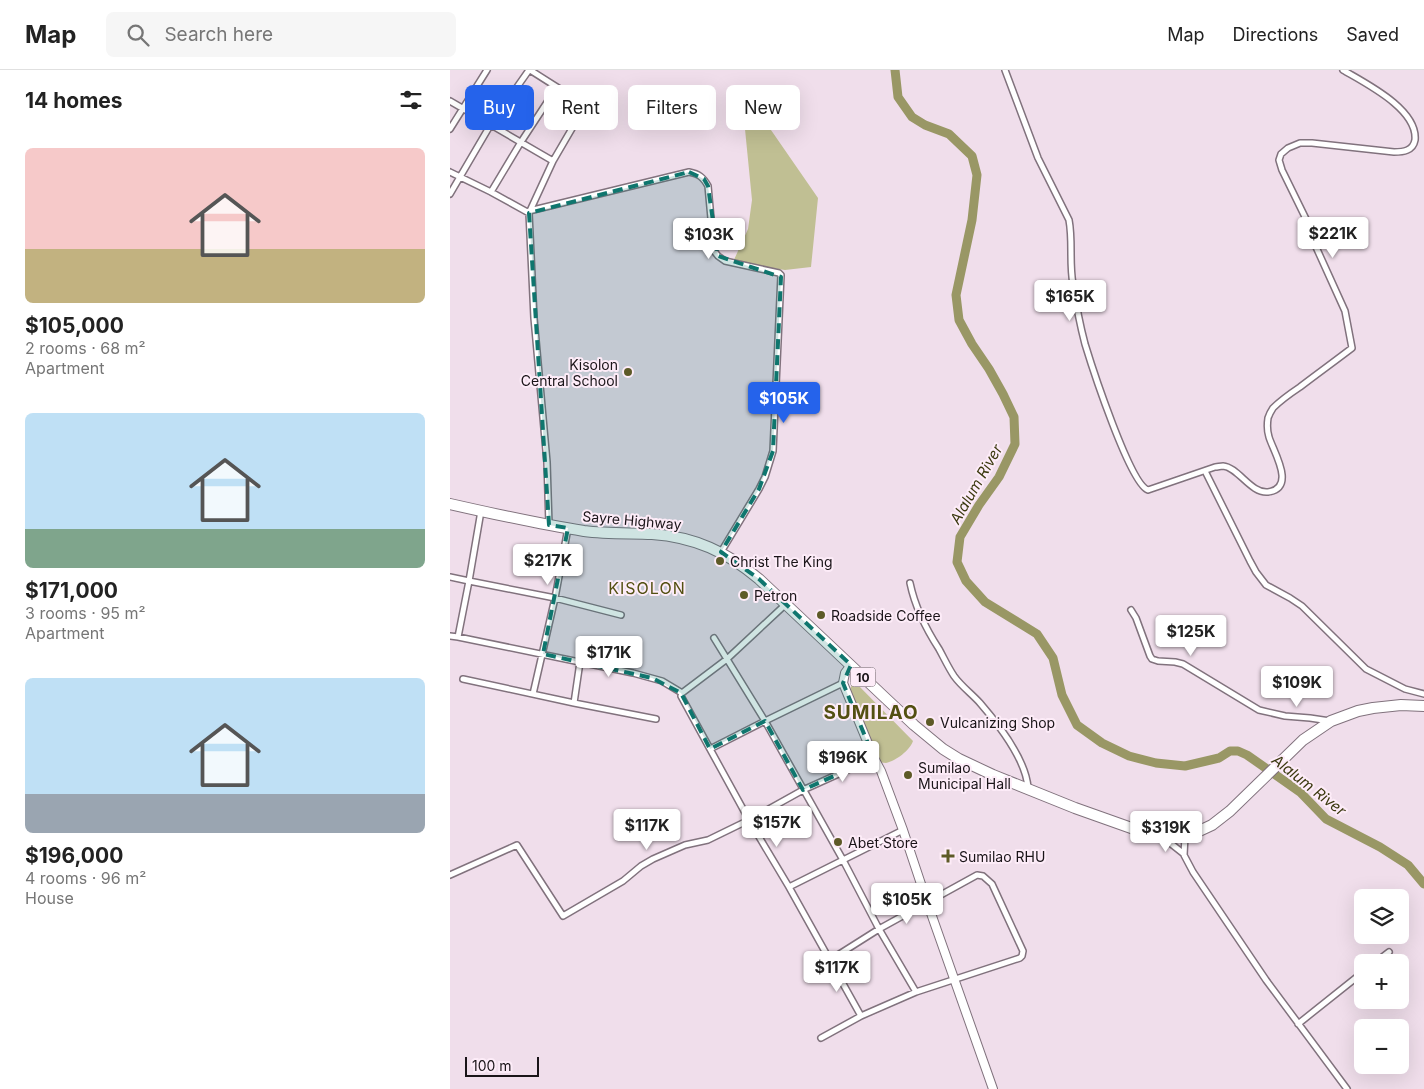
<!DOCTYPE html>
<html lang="en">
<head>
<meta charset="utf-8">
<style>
	body { margin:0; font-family:Inter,sans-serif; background:#f6f6f6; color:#222; height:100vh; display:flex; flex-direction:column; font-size:19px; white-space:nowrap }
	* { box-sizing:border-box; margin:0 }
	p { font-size:16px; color:#767676 }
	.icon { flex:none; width:28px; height:28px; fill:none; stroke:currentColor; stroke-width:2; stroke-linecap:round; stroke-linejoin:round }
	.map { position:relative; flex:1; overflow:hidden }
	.sheet { display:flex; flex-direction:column; background:#fff; width:450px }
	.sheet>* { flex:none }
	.top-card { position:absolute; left:15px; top:15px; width:475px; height:45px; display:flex; gap:10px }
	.fabs { position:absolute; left:904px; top:819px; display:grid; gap:10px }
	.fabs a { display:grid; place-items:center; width:55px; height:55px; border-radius:8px; background:#fff; box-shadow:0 5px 20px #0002; font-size:25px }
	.scale { position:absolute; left:15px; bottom:12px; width:74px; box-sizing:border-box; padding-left:5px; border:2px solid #1a1418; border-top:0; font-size:14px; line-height:18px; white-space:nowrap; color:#1a1418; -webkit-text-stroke:4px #fdecf8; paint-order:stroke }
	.price { position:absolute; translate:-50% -42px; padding:0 11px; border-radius:5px; background:#fff; color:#222; font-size:16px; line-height:32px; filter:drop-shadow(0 1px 2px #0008) }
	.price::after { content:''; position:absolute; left:50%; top:30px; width:15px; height:11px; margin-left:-8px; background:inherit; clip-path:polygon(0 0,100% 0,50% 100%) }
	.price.on { background:#2563eb; color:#fff }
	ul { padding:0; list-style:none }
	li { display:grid; align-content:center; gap:10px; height:265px; padding:0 25px }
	li span { display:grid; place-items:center; height:155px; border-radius:8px; color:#555 }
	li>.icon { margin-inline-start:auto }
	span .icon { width:90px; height:90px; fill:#fffc; stroke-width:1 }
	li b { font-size:21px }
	h2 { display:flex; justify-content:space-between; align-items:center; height:60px; padding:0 25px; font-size:21px }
	.pill { padding:0 18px; border-radius:8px; background:#fff; box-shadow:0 5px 20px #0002; font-size:18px; line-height:45px }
	.pill.on { background:#2563eb; color:#fff }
	header { display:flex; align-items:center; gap:30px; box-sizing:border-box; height:70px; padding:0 25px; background:#fff; border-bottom:1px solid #e0e0e0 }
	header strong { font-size:24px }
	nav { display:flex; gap:28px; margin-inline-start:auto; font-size:18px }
	.search { width:350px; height:45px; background:#f6f6f6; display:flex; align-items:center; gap:12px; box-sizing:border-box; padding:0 18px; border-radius:8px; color:#767676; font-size:19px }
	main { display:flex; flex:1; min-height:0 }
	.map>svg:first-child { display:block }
	.green { fill:#c0bf93 }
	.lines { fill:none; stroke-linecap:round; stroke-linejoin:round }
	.river { stroke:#999765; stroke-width:9 }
	.street-casing { stroke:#81727d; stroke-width:8 }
	.secondary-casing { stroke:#81727d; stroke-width:10 }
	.highway-casing { stroke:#81727d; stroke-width:12 }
	.street { stroke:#fff; stroke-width:5 }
	.secondary { stroke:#fff; stroke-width:8 }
	.highway { stroke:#fff; stroke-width:10 }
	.marked { fill:#0f766e; fill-opacity:0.2; stroke:#0f766e; stroke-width:4; stroke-dasharray:10 6; stroke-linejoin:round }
	.poi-dot { fill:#5d5a27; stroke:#fdecf8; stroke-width:2 }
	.labels { text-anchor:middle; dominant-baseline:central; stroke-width:4; stroke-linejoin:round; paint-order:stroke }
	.shield { fill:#fdecf8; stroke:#5e555b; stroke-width:1 }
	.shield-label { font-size:12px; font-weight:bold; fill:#1a1418 }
	.poi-label { font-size:14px; fill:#1a1418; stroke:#fdecf8; text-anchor:start }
	.street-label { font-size:14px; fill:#1a1418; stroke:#fdecf8 }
	.water-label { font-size:15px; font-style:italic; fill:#3a380e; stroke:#fdecf8 }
	.quarter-label { font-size:16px; letter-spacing:1px; fill:#535012; stroke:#fdecf8 }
	.district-label { font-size:19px; font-weight:bold; letter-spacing:1px; fill:#535012; stroke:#fdecf8 }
</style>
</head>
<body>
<header>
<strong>Map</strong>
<div class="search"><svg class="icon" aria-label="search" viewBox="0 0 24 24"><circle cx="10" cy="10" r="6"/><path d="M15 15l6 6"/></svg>Search here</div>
<nav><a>Map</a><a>Directions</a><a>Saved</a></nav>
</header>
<main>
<section class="sheet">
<h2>14 homes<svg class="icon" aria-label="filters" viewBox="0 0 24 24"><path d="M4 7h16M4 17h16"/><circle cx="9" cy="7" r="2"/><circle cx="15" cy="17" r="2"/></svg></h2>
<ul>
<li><span style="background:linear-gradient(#f6c9c9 65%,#c2b280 0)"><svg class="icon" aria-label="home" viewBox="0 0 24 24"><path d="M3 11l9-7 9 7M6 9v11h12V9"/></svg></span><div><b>$105,000</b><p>2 rooms · 68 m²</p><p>Apartment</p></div></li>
<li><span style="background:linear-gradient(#bfe0f5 75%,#7fa58c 0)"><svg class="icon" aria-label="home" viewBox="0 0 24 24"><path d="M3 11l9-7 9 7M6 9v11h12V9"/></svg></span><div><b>$171,000</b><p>3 rooms · 95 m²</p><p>Apartment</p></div></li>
<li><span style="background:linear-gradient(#bfe0f5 75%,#9aa5b1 0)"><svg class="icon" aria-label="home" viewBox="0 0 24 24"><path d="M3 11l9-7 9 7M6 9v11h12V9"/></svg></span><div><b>$196,000</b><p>4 rooms · 96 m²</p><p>House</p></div></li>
</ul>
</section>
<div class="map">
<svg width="974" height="1019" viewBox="0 0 974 1019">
	<rect width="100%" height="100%" fill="#f0deeb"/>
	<path class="green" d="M303,34l65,94 -7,69 -26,3 -52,-8 15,-33 4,-29 -9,-91z
		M402,614l6,1 55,56c-3,9 -17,20 -27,22 -3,0 -5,-1 -8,-2l-28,-71z"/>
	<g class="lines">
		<path class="river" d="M445,0l3,27 14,20 13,8 24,9 23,22 5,19 -5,45 -16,75 3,25 13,24 17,25 14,25 11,23 1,27 -16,33 -20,28 -19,32 -3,25 9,19 19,21 52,32 16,24 9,37 15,30 25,18 27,13 27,7 29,3 34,-8 11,-7h8l9,4 53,37 26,27 54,28 28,18 16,19"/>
		<g class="street-casing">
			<path id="street" d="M80,0l52,33 1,5 -2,5 -28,48 -24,52 5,105 13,144 2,63
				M555,0l33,88 31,62c4,21 0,43 4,64 3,20 7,41 12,60 7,23 45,140 63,146l67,-23c3,0 5,-1 8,-1 15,1 28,28 45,26 29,-4 5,-41 1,-55 -2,-6 -2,-12 -1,-19 1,-3 3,-7 5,-10 8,-8 18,-15 27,-21 17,-13 35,-26 52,-39l-7,-37 -29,-64 -9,-26 -25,-51 -3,-10 2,-6 7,-6 12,-5h12l82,9c9,0 19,-1 21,-12 3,-31 -50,-57 -72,-70
				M0,31l103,60
				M0,59l37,-59
				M0,102l41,20 38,21
				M41,122l30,-50 36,-55
				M0,124l41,-70 38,-54
				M79,141l160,-39c10,2 14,5 19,14l6,65 4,5 7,5 54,12 2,2 -8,176 -8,26 -6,12 -38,63
				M755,401l45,90 6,11 10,13 24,13 12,8 64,63 39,20 19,5
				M0,507l19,4 12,-70
				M460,513c5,24 16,46 29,66 5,9 9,18 15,27 7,10 18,18 26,27 19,22 46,56 48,85
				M336,534l-59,55 -45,34 -1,3 29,53 55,-28 78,-38
				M681,540l5,8 14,38 2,3 6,2 17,1 8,2 76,46 26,6 25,2 20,3
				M0,566l8,1 11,-56 86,17 66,17
				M8,567l175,36 29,8 20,12
				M264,568l51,83 78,139 60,-30
				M13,609l111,24 82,16
				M83,624l22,-96 13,-70
				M124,633l6,-41
				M260,679l39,71 54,-30 71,-32
				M735,766l-1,19 9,17 73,108 81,109
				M715,769l19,15
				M0,805l67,-30 46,71 60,-35 18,-15 12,-7 32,-14 23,-5 41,-20 40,67
				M926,892l13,-10
				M411,946l-72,-129 54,-27 36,69 37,63
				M848,954l64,-51
				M371,968l40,-22 55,-24 104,-34 2,-2 1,-5 -31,-67 -9,-8 -6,-1 -98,54 -49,31"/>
		</g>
		<g class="secondary-casing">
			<path id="secondary" d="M401,595l-6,8 -2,10 31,75 7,13 22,59 24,72 66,187"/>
		</g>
		<g class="highway-casing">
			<path id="highway" d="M0,434c44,10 89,20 134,27 23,3 46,2 68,3 43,3 75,18 107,45l155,146 29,24 16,10 34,16 82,33 76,27 20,3 14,-2 12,-4 15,-7 18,-14 73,-71 28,-19 27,-10 15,-3 28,-3 23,1"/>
		</g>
		<use href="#street" class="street"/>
		<use href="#secondary" class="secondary"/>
		<use href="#highway" class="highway"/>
	</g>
	<path class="marked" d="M239,102l15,7 4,7 10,70 63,21 -8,174 -14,38 -38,63 38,27 92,86 -8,18 31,75 -71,32 -38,-69 -55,28 -29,-56 -29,-15 -109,-24 25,-126 -19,-3 -20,-312z"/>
	<g class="poi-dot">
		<circle cx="178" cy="302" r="5"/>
		<circle cx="270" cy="491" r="5"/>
		<circle cx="294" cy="525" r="5"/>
		<circle cx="371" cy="545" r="5"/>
		<circle cx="480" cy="652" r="5"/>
		<circle cx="458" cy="705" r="5"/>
		<circle cx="388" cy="772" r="5"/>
		<path d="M495.5 778.5h5v5h5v5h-5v5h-5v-5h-5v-5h5z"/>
	</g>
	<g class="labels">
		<rect class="shield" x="400.5" y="597.5" width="25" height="19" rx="4"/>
		<g class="shield-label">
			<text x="413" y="607">10</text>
		</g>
		<g class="poi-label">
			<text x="168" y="294" text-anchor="end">Kisolon<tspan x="168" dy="16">Central School</tspan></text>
			<text x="280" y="491">Christ The King</text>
			<text x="304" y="525">Petron</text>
			<text x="381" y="545">Roadside Coffee</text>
			<text x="490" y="652">Vulcanizing Shop</text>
			<text x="468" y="697">Sumilao<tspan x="468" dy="16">Municipal Hall</tspan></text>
			<text x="398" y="772">Abet Store</text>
			<text x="509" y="786">Sumilao RHU</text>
		</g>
		<g class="street-label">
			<text transform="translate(182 450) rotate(5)">Sayre Highway</text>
		</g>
		<g class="water-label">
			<text transform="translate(526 414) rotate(-60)">Alalum River</text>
			<text transform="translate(859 715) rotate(38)">Alalum River</text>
		</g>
		<g class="quarter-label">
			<text x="197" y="518">KISOLON</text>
		</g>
		<g class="district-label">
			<text x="421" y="642">SUMILAO</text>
		</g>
	</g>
</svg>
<div class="fabs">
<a><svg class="icon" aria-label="layers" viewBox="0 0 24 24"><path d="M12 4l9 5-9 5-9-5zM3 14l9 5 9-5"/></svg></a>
<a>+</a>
<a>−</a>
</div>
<div class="scale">100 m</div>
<b class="price" style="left:883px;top:189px">$221K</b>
<b class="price" style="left:259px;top:190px">$103K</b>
<b class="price" style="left:620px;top:252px">$165K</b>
<b class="price on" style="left:334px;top:354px">$105K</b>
<b class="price" style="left:98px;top:516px">$217K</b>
<b class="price" style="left:741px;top:587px">$125K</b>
<b class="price" style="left:159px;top:608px">$171K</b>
<b class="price" style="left:847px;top:638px">$109K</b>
<b class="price" style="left:393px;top:713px">$196K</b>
<b class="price" style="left:327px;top:778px">$157K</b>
<b class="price" style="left:197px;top:781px">$117K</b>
<b class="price" style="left:716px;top:783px">$319K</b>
<b class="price" style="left:457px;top:855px">$105K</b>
<b class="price" style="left:387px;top:923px">$117K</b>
<div class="top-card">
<a class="pill on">Buy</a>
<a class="pill">Rent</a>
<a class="pill">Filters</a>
<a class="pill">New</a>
</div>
</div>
</main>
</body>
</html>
